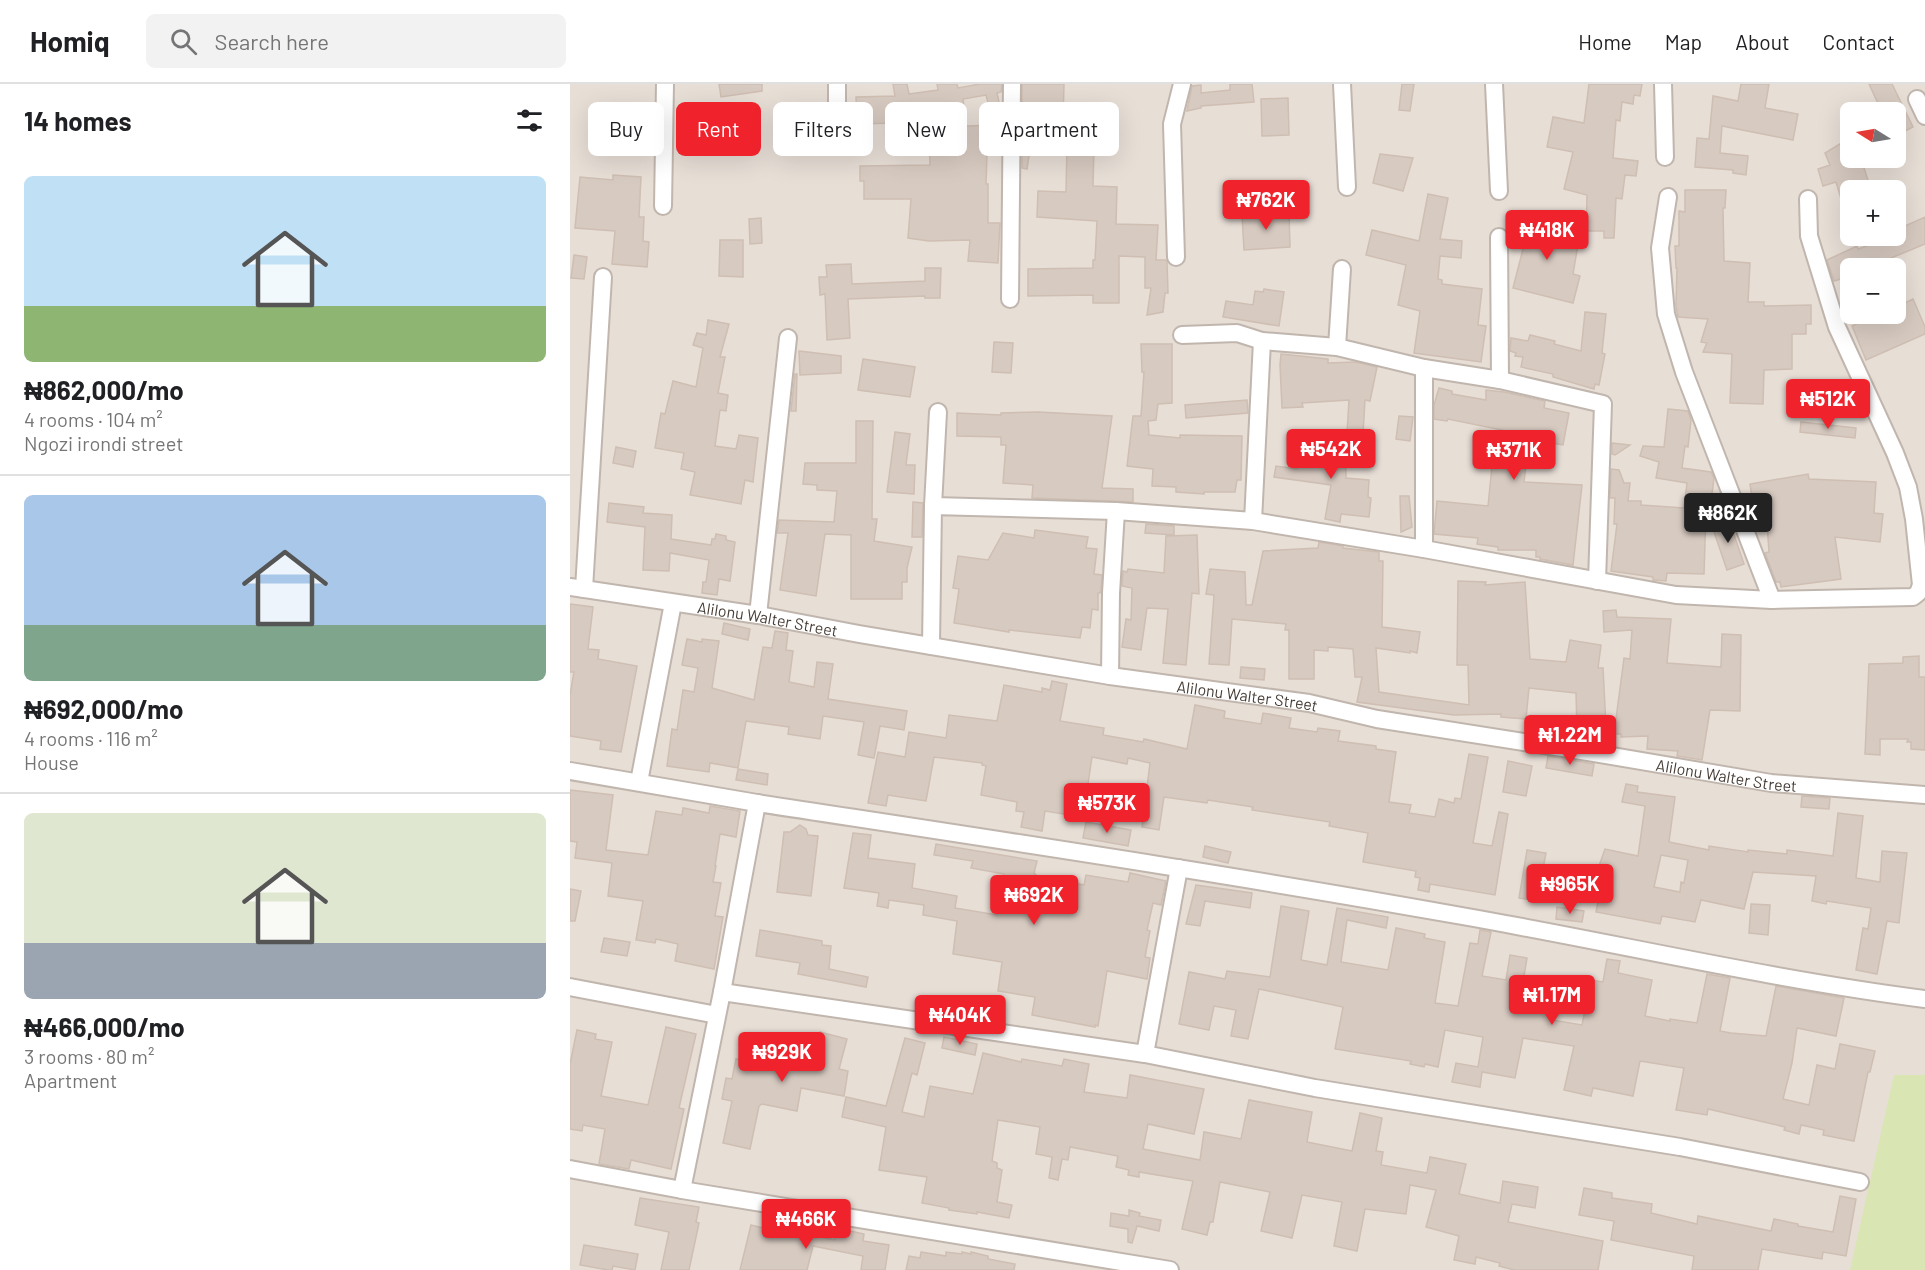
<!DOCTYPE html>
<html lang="en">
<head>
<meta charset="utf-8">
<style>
	body { margin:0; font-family:Barlow,sans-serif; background:#f2f2f2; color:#202124; height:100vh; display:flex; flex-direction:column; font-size:22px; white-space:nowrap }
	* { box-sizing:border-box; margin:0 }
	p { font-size:20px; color:#757577 }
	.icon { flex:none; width:33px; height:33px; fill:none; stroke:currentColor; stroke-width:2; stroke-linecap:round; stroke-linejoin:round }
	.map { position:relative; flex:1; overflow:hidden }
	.drawer { display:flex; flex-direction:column; background:#fff; width:570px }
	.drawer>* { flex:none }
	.guide { position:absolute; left:18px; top:18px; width:570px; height:54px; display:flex; gap:12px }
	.needle { width:39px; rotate:281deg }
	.controls { position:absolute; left:1270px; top:18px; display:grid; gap:12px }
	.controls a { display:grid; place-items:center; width:66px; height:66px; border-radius:9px; background:#fff; box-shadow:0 6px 24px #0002; font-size:30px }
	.price { position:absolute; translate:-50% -51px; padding:0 14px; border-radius:6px; background:#f0232d; color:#fff; font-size:20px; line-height:39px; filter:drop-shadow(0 2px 3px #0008) }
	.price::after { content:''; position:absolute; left:50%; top:36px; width:18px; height:14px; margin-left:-9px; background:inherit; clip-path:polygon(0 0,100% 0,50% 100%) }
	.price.current { background:#222; color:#fff }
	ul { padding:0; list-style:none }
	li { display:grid; align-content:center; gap:12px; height:318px; padding:0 24px }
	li+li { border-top:2px solid #e0e0e0 }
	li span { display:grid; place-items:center; height:186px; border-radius:9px; color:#555 }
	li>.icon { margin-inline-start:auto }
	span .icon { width:108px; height:108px; fill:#fffc; stroke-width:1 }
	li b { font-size:26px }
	h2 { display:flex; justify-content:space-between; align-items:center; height:72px; padding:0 24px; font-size:26px }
	.pill { padding:0 21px; border-radius:9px; background:#fff; box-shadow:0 6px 24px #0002; font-size:21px; line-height:54px }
	.pill.current { background:#f0232d; color:#fff }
	header { display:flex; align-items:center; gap:36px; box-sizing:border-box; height:84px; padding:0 30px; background:#fff; border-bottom:2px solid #e0e0e0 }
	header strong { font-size:28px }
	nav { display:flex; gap:33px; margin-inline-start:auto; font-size:21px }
	.search { width:420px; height:54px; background:#f2f2f2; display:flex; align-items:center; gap:15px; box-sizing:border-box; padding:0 21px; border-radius:9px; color:#757577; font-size:22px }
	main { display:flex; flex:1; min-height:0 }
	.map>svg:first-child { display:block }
	.residential { fill:#e7ded6; fill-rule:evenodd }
	.green { fill:#d9e6b3 }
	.building { fill:#d7cac1; stroke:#cfbeb2; stroke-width:1.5; fill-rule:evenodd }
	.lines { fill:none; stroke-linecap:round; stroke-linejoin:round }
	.minor-casing { stroke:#c1b6ae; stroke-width:20 }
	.minor { stroke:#fff; stroke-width:16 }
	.labels { text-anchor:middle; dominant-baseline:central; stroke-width:4.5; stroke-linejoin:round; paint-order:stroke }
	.street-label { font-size:16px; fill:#463d37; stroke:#fff }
</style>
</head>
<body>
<header>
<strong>Homiq</strong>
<div class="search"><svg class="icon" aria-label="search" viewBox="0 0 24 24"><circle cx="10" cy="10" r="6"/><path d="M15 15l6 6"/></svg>Search here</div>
<nav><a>Home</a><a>Map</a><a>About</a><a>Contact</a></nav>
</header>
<main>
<section class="drawer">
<h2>14 homes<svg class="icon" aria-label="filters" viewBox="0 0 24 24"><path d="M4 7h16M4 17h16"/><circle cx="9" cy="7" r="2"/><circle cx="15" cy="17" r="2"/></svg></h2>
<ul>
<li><span style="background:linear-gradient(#bfe0f5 70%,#8fb573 0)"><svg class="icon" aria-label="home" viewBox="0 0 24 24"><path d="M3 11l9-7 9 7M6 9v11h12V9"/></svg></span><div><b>₦862,000/mo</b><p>4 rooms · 104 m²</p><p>Ngozi irondi street</p></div></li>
<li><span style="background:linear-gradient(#a9c7e8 70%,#7fa58c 0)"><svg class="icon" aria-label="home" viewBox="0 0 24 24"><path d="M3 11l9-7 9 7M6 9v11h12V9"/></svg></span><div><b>₦692,000/mo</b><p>4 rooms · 116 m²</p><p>House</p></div></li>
<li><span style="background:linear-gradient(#dfe7d0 70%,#9aa5b1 0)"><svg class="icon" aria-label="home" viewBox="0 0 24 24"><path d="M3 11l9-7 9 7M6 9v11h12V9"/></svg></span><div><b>₦466,000/mo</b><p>3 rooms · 80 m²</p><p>Apartment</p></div></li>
</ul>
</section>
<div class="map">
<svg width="1355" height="1186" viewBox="0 0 1355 1186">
	<rect width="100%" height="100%" fill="#f3eee8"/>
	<path class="residential" d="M0,0h1355v1186h-1355zM1281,28h45v46h-45zM1281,106h45v46h-45zM1281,184h45v46h-45z"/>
	<path class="green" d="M1324,991h31v195h-75z"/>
	<path class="building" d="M149,0h43v7l-41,6z
		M323,0h14l2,10 29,-4 -1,-6h20l1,4 22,-4h22l-1,8 -4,1 4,18 -10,3 -5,-19 -23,4 3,27 29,-1 1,29 -9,1 -1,29h2v39h12l-2,40 -30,-2 2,-21 -41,1 -21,-3 3,-39h-47v-18h-4v-15l70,-1 -1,-41 -32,4v-5l-40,1 -1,-27 39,-1z
		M452,0h42l-1,38 33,1v-13h16v38h-18l-1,38 24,1 -1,37 42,1 -2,35h10l1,2 1,31h-3l-2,19 -16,3 4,-27h-6v-31l-26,-1v47h-26v-8l-65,1v-27l65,-1v-8h2l2,-39 -60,-4 1,-26 28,1 1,-48 -36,-1 -4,26 -5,-1v-37l14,2 1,-25h-15z
		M660,0h22l2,18 -53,4v2l-14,3 5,-25 9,-1v8l29,-3z
		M832,0h12l-4,27 -11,-1z
		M1019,0h53l-2,12 -6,-1 -1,9 -11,-2 -2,19 -4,-1 -3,38 25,3 -2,15 -11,-1 -3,24 -6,-1 -2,40h-10v-7h-18l1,-36 -23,-6 9,-37 -26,-5 6,-30 31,6z
		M1171,0h28l-4,24 33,6 -5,26 -71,-14 -2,27 28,3 -2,19 -13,-2v-3l-38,-3 2,-29 12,1 4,-43 25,5z
		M1299,0h23l21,43 -17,9v-24h-14z
		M718,14l1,37 -27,1 -1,-37z
		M1281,53v21h10l10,32h-20v9l-9,3 -6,-20 -13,4 -5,-17 12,-4 -5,-12z
		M810,70l33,4 -10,33 -30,-8z
		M43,91l28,2 -2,40h5l-1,24 6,1 -2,25 -35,-3 3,-33 -40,-3 5,-51 33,3z
		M1115,106h41l-1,18h-2l1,53 26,2 -2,39h16v4l47,-1v19h-5v10h-14v35l-28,1 -1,34 -33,-1 2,-49 -29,-2 4,-9 -6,-1 7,-23 -30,-2 -2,-11 1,-38h-1l-1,-22h4v-35l6,1z
		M858,110l20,4 -8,41 22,2 -1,17 -21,-2 -2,23 4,1v4l40,5 -4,36 8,1 -5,36 -67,-9 6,-42 -22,-6 8,-40 -40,-10 6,-25 47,11z
		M719,128l1,35 -46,3 -2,-35z
		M1355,133v27l-58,24h-16l-1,35 -9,-24 -7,2 -7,-21 30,-14 1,3 38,-13v-6z
		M191,134l1,25 -12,1 -1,-25z
		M948,136l62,13 -7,41 7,2 -7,27 -60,-15 10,-39 -11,-2z
		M150,156h23v37l-24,-1z
		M4,171l13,2 -3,22 -13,-1z
		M281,180l1,20 73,-3v-13h16l-1,30h-15v-2l-77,3 2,39 -23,2 -2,-46 -5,1 -1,-18h8l-1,-12z
		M694,205l20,3 -5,34 -56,-9 3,-16 27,4 2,-14 8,1z
		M1343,215l12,28v7l-59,26 -14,-34 28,-12h16v-7z
		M1015,228l21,2 -4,39 3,1 -6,31 -4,-1 -1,5 -41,-12v-3l-32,-7 2,-10 -8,-1 1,-3 -6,-2 1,-13 17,3 2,-6 25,6 -1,3 27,7z
		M138,236l21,4 -9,33h5l-7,36 10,2 -2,16 -6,-1 -5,36 21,3 3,-14 19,3 -5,44 -8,-2 -4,24 -51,-9 5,-23 -14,-3 3,-16 -29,-5 6,-35 4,1 8,-33 23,6 7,-39 -10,-3 4,-12 9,2z
		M424,258l19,1 -2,30 -19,-1z
		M571,260h31v59l-14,1 -2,16 -8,1 1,14 31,3v-3l62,1 -1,44h-4l-2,12h-31v2l-28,-2v-5l-24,-1 1,-17 -26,-3 6,-50h8l3,-44h-2z
		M229,267l42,5v17l-41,2z
		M711,270l47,5v4l28,-1 21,5 -7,34 -5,-1 -2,34 -16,-1 2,-33 -47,3 1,4 -21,1 -2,-43z
		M293,275l52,8 -5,30 -52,-7z
		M225,290h2l-1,37h-5z
		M869,304l13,3v3l34,6v-10l18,2 41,9 -1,7 25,5 -6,32 -34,-6 -5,43 58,3 -9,80 -33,-6v-2h-4v-7h-38v-3l-21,-3 1,-6 -44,-4 3,-33 51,5 4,-40 16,2 4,-36 -64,-13 -1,2 -13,-2v-14z
		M677,316l1,13 -62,5 -1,-13z
		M1098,325l20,2 3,9 -3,27 -3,-1 -3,22 29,4 3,6 -5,40 -3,-7 -2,63 -37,-1 -1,8 -13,-1v-3l-42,-6 6,-47h-3l1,-26h-5l1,-29 8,1 5,13h6l-2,18h13v4l43,3 3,-25 -31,-5 3,-16 -19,-6 3,-10 21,1z
		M469,328l73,4 -10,72 31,1v13l-101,-4 1,-13 -30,-2 3,-38h-5v-8l-44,-1v-23l44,2v-2z
		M829,332l14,1 -3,24 -14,-2z
		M286,337h17l-1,98h5l-3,22 38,6 -5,21v14h-5v17h-51v-64l-26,-1 -9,62 -36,-6 8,-57h-11l2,-13 55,2 3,-31 -20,-1v-5l-14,-1 2,-21h51z
		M1231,338l55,6 -1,10 -55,-6z
		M325,348l15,2 -4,31h9l-1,29 -27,-2z
		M1042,359l18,2 -15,10 -3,-1z
		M775,360l1,34 23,2 -1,17 3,1 -2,19 -28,-3 -1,8 -15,-3 6,-34 -57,-8 2,-11 21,3v-12h9l-1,-11z
		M46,363l20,4 -3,16 -20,-4z
		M1238,390l1,5 67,3 -2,31 9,1 -3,28 -45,-5 6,42 -60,8 -1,-5h-4l-11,-29 4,-1 -3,-43 -12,2 -4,-27z
		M830,412h9l3,31 -11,5z
		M343,418l10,1 -1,34h-10z
		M39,419l35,4 -1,6 29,2 -1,24 40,6 1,-6h3l1,-5 10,2v4l9,2 -5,39 -11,-2 -2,16 -15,-2 1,-11h3l3,-22 -39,-7 -1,18 -26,-1 2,-43 -38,-5z
		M1158,433l16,47 -17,6 -16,-47z
		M576,440l28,2v9l-29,-2z
		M465,446l53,7 -2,11 11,1 -3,25 8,1 -1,15 -1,3h-2v17l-6,-1 -2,19 -8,-1 -2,11 -71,-8v2l-55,-9 5,-34 -6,-1 5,-32 30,4 15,-27 31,5z
		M627,451l2,59 -7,-1 -6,72 -23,-2 5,-54 -21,-1 -6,42 -19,-3 4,-28 5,1 1,-32 -10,-2 1,-15 4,1 1,-3 36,4 2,-37z
		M749,458l24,4v2l36,4v9h4l-1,66 38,5 -3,21 -7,-2v2l-34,-5 3,44 90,13 -1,-40h-11l1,-84 28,1 -1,3 40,-3 5,77 36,3 4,-22 31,5 -3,23h5l3,58 -29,2 -1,-35 -47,-5 -3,31 -25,-2v-3l-47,1 -97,-13 5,-25h-7l-2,-28 -25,-2v4l-14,-1v29h-25v-49h-4l1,-6 -54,-5 -3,46 -20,-1 5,-69 -8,-1 4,-25 35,3 1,33h6l11,-54 55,-3z
		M0,520l23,3 -5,42 11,1 -1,9 39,7 -16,86 -21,-3 1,-8 -31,-5v-41l4,-23h-4z
		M1046,526l1,7 54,2 -4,44 54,4 1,-33 19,1 -1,76 -30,-1 -8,50 -25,-4 1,-5 -31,-2 1,-13 -27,1v-3h-7l10,-76 6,1 2,-29 -28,2 -1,-21z
		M154,539l26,6 -2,11 -26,-6z
		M205,547l13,2 -2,17 7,1 -4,31 25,5 3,-25 16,2 -5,35 79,12 -3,19 -24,-4 -6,32 -16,-3 6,-33 -41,-6 -3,23 -32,-5 1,-7 -43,-6 -8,47 -28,-5 -1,9 -42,-6 5,-37 5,1 6,-40 11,2 4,-24 -16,-3 5,-26 15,3v-3l17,2 -7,47 42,12 9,-53 9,1z
		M1349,572v21h6v73l-14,-1v-7h-4l1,-3h-28v16l-15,-1 4,-90 34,-1v-6z
		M671,583l24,2 -1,11 -24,-2z
		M482,597l15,3 -7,37 44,7 -1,7 40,7 1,-3 43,10 8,-44 30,6 -1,7 37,6 2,-11 28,5 -2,10 28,4 1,-4 22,3 -2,10 38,5v3l20,3 -7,50 22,3 -2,8 26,4 4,-18 15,4 1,-5 6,1 8,-45 19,3 -15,86 19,3 7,-34 9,2 -13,81 -65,-11 -1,8 -11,-2 2,-12 -5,-1 1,-6 -53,-9 5,-29 -39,-7 1,-4 -78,-12 1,-3 -45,-7 -1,3 -43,-6 -5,33 -17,-3 8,-64 -22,-5 -1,6 -35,-7 -9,60 -38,-6 -3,20 -21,-4 3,-15 -8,-1 1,-9 -36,-7 5,-29 -4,-1v-2l-48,-6 -8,44 -38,-6 -2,11 -18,-3 10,-51 27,5 4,-25 37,6 3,-23 48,6 7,-36 38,7v-4l8,2z
		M978,672l46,8 -2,12 -46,-8z
		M938,677l24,5 -6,30 -23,-4z
		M168,685l30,5 -1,11 -31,-5z
		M1056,700l12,2 -1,6 38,5 -6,45 40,8v-4l39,6v-2l39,4v-4l46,6 5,-43 25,3 -7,62 24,4 2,-31 25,2 -8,70 -12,-2 -10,53 -21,-4 7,-42 5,1 3,-21 -44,-7 -1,3 -14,-3 4,-25 -63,-4 -9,37 -43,-9 -6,22 -33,-6 -2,8 -64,-12 9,-45 -6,-1 6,-17 33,7 7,-50 -23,-4zM1091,771l27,5 -4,23 -3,-1 -1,10 -26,-5z
		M0,706l43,5 -7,55 42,5 8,-44 26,4 1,-7 26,5 1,-7 30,5 -4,26 -16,-3 -5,32h1l-3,16 8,1 -6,33 8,1 -9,52 -39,-8 3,-17 -22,-5 -1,4 -19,-3 7,-39 -35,-5 4,-33 -37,-5 2,-16 -7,-1z
		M1232,712l28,2 -1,11 -28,-2z
		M516,738l45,8 -3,16 -45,-8z
		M230,741l6,4 2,6 10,1 -7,60 -34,-4 7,-60h6z
		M283,749l18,2 -3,23 47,6 -3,24 45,8 -2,12 42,7 7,-41 -33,-6 2,-7 -39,-6 2,-11 101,17 -3,12 3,3 47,9 2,-10 42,7 2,-9 36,8 -5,24 -8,-2 -6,27 3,1 -5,26 5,1 -3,21 -40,-8 -9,55 -3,-1v2l-63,-12 3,-18 -37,-6 4,-29 -49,-8 4,-33 -34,-6 1,-10 -35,-5 -1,8 -11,-2 2,-13 -35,-5z
		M635,762l26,6 -3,11 -25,-6z
		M957,766l19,3 -7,36 8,2 -1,11 -27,-4z
		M626,801l56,8 -2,15 -45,-7 -5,25 -14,-2z
		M0,805l11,2 -6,30h-5z
		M1181,820l19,1 -2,30 -19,-2z
		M711,822l28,5 -8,49 26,5 10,-57 51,9 -2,11 -39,-8 -6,42 47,8 8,-42 29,6 -1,4 21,4 -10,61 23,3 12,-63 8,1 2,-14 11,2 -9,44 24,4 4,-25 17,3 -4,24 35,7 -6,31 30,5 5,-25 -7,-1 2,-13 8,2 1,-8 12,2 4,-23 13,2 -2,12 34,7 -7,36 25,5v-2l27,4 10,-49 23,4 -10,53 11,2 35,3 10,-50 68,12 -8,38 -39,-8 -5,35 -9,36 26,6 8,-40 18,4 5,-25 35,7 -5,21h-2l-14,69 -31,-6 1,-5 -23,-5 -2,9 -15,-4 1,-3 -77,-18 -1,6 -31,-5 8,-42 -44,-7 -7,35 -40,-8 -2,8 -27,-6 10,-44 -51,-8 -8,40 -33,-6 -2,15 -28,-5 4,-19 22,4 5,-30 -38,-7 -7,37 -13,-3 -1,3 -14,-3 1,-3 -76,-12 8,-42 -84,-18 -11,50 -17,-3 5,-26 -22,-4 -5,24 -30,-6 10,-52 36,7 2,-8 43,6z
		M987,823l27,4 -2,11 -26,-3z
		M190,846l62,11v4l9,1 -2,23 39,8 -2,10 -68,-13 2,-11 -44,-7z
		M34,854l26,4 -3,14 -26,-4z
		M96,943l30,7 -17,74 5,1 -13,60 -40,-9 -2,9 -30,-5 6,-35 -22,-4 -1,6 -12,-2v-65l7,-34 19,4 -1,5 17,3 -11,54 47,9z
		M250,948l27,7 -8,30 9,2 -4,25 -43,-8 -4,23 -35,-7 -3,2 -9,43 -27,-6 9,-42 -10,-2 4,-21 6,1 4,-20 40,8 7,-31 34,9z
		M374,953l33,7 -2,11 -33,-7z
		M335,954l20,5 -8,32 -5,-2 -10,39 22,5 6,-31 43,8 10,-41 38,9 1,-3 40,7 2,-7 25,5 -5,28 43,6 3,-23 74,14 -10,45 -46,-10 -5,25 57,11 4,-28 37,7 8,-39 63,12 -5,30 45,9 8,-38 22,5 -6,33 7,1 -2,13 46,8 3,-16 36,7 -7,30 41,9 3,-22 35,6 -3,21 -23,-4 -4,18 95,19 -5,29h-84l-15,-4 1,-3 -24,-6 -1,7 -21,-4 5,-24 -33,-9 10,-37 -26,-5 -4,29 -41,-5 -8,42 -23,-5 8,-44 -40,-7 -10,43 -31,-7 9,-39 -50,-10 -7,40h-3l-3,13 -25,-6 11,-48 -54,-9v5l-11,-2 1,-5 -13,-3 2,-11 -48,-9 -2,13 -6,-1 -4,21 -9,-2 3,-21 -16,-3 4,-27 -42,-7 -6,41 5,2v5l5,2 -5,32 15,3 -3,13 -32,-6v2l-28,-4v-2l-27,-5 5,-26 -48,-7 7,-43 -44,-10 4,-20 40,9z
		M1014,1104l28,5v5l40,6 -1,9 46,11 1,-8 73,15 3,-12 24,5v2l35,6 7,-36 16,3 -10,57 -23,-4 -1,7 -60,-10 -4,21h-66l2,-14 -83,-16 3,-19 -35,-6z
		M70,1114l59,9 -3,15 3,1 -10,47h-28l8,-38 -34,-7z
		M559,1126l11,3 -1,3 22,4 -2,11 -22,-5 -5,17 -4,-1v-13l-18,-3 1,-13 18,3z
		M181,1141l35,9 1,-5 48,11 2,-12 27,6 -1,7 26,4 -4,25h-24l2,-14 -50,-10 -6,24h-67z
		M14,1161l54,9 -3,16 -22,-4 -1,4h-4l-28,-5z
		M351,1168l25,4v-4l16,2v-2l9,2v-2l17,4v3l27,5 -1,6h-108l3,-14 11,2z"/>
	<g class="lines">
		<g class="minor-casing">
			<g id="minor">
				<path d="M772,0l5,103"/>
				<path d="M924,0l5,107"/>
				<path d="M1093,0l2,73"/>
				<path d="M1347,15l8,17"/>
				<path d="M267,29v-29"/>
				<path d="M1098,113l-8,51 6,66 18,58 88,228"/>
				<path d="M93,122l2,-122"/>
				<path d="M606,173l-4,-133 10,-40"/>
				<path d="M440,215l2,-215"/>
				<path d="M612,251l55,-2 25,8 75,6 87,21"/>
				<path d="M767,263l5,-78"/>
				<path d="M930,296l103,24 -6,177"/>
				<path d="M363,422l5,-94"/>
				<path d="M683,437l9,-180"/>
				<path d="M854,465v-181l76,12 -1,-143"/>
				<path id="s1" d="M0,503l188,28 101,19 251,42 199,27 68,16 211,33 183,31 154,12"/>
				<path d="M14,505l19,-312"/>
				<path d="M188,531l30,-277"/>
				<path d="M361,562l2,-140 183,5 137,10 171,28 252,46 96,5 141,-3 5,-4 3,-8 -7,-66 -6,-32 -13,-34 -58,-126 -28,-91 -1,-37"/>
				<path d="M540,592l1,-83 5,-82"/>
				<path d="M0,687l187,32"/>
				<path d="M69,698l34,-179"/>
				<path d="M0,903l147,28"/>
				<path d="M152,908l423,62 170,34 365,59 180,35"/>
				<path d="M575,970l34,-186"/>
				<path d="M0,1085l112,21 488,80"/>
				<path d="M112,1106l40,-198 35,-189c235,36 471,71 705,113 154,27 307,63 463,83"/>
			</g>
		</g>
		<use href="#minor" class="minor"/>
	</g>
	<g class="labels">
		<g class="street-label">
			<text stroke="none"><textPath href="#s1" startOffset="200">Alilonu Walter Street</textPath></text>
			<text stroke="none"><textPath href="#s1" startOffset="686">Alilonu Walter Street</textPath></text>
			<text stroke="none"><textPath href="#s1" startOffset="1172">Alilonu Walter Street</textPath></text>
		</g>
	</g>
</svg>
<div class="controls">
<a><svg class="needle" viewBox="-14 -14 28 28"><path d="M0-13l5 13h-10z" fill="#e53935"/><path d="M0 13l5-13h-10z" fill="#757577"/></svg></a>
<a>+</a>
<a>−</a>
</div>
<b class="price" style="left:696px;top:147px">₦762K</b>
<b class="price" style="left:977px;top:177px">₦418K</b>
<b class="price" style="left:1258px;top:346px">₦512K</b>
<b class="price" style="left:761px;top:396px">₦542K</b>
<b class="price" style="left:944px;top:397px">₦371K</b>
<b class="price current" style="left:1158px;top:460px">₦862K</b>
<b class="price" style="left:1000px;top:682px">₦1.22M</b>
<b class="price" style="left:537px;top:750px">₦573K</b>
<b class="price" style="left:1000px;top:831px">₦965K</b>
<b class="price" style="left:464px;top:842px">₦692K</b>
<b class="price" style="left:982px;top:942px">₦1.17M</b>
<b class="price" style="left:390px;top:962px">₦404K</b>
<b class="price" style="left:212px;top:999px">₦929K</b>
<b class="price" style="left:236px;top:1166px">₦466K</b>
<div class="guide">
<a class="pill">Buy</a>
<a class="pill current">Rent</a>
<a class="pill">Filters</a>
<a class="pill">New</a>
<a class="pill">Apartment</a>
</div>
</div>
</main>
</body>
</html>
